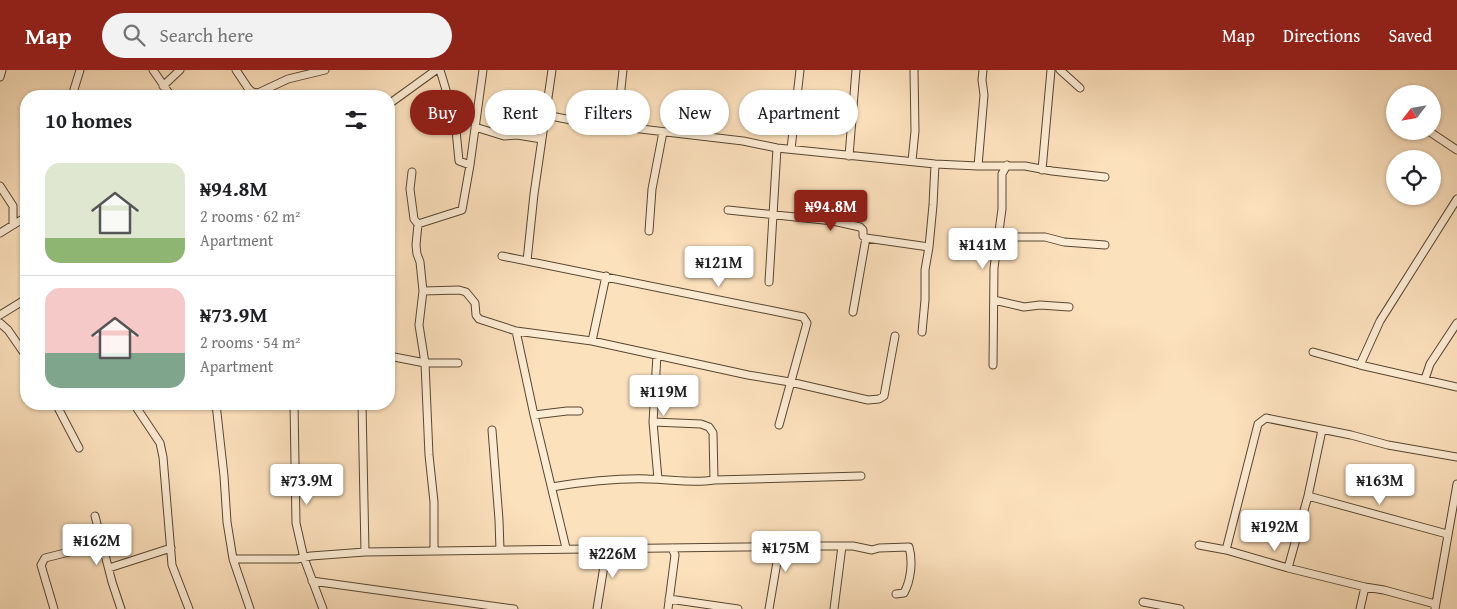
<!DOCTYPE html>
<html lang="en">
<head>
<meta charset="utf-8">
<style>
	body { margin:0; font-family:"Gentium Book Plus",serif; background:#f2f2f2; color:#202124; height:100vh; display:flex; flex-direction:column; font-size:19px; white-space:nowrap }
	* { box-sizing:border-box; margin:0 }
	p { font-size:16px; color:#757577 }
	.icon { flex:none; width:28px; height:28px; fill:none; stroke:currentColor; stroke-width:2; stroke-linecap:round; stroke-linejoin:round }
	.map { position:relative; flex:1; overflow:hidden }
	.details { position:absolute; left:20px; top:20px; width:375px; height:320px; display:flex; flex-direction:column; background:#fff; border-radius:20px; box-shadow:0 1px 4px #0004 }
	.details>* { flex:none }
	.top-card { position:absolute; left:410px; top:20px; width:475px; height:45px; display:flex; gap:10px }
	.needle { width:32px; rotate:239deg }
	.controls { position:absolute; left:1386px; top:15px; display:grid; gap:10px }
	.controls a { display:grid; place-items:center; width:55px; height:55px; border-radius:50%; background:#fff; box-shadow:0 1px 4px #0004; font-size:25px }
	.price { position:absolute; translate:-50% -42px; padding:0 11px; border-radius:5px; background:#fff; color:#222; font-size:16px; line-height:32px; filter:drop-shadow(0 1px 2px #0008) }
	.price::after { content:''; position:absolute; left:50%; top:30px; width:15px; height:11px; margin-left:-8px; background:inherit; clip-path:polygon(0 0,100% 0,50% 100%) }
	.price.selected { background:#8f2418; color:#fff }
	ul { padding:0; list-style:none }
	li { display:flex; align-items:center; gap:15px; height:125px; padding:0 25px }
	li+li { border-top:1px solid #e0e0e0 }
	li span { display:grid; place-items:center; flex:none; width:140px; height:100px; border-radius:15px; color:#555 }
	li>.icon { margin-inline-start:auto }
	span .icon { width:60px; height:60px; fill:#fffc; stroke-width:1 }
	li b { font-size:21px }
	h2 { display:flex; justify-content:space-between; align-items:center; height:60px; padding:0 25px; font-size:21px }
	.pill { padding:0 18px; border-radius:22px; background:#fff; box-shadow:0 1px 4px #0004; font-size:18px; line-height:45px }
	.pill.selected { background:#8f2418; color:#fff }
	header { display:flex; align-items:center; gap:30px; box-sizing:border-box; height:70px; padding:0 25px; background:#8f2418; color:#fff }
	header strong { font-size:24px }
	nav { display:flex; gap:28px; margin-inline-start:auto; font-size:18px }
	.search { width:350px; height:45px; background:#f2f2f2; display:flex; align-items:center; gap:12px; box-sizing:border-box; padding:0 18px; border-radius:28px; color:#757577; font-size:19px }
	.map>svg:first-child { display:block }
	.lines { fill:none; stroke-linecap:round; stroke-linejoin:round }
	.minor-casing { stroke:#584630; stroke-width:9 }
	.minor { stroke:#fdecd4; stroke-width:7 }
</style>
</head>
<body>
<header>
<strong>Map</strong>
<div class="search"><svg class="icon" aria-label="search" viewBox="0 0 24 24"><circle cx="10" cy="10" r="6"/><path d="M15 15l6 6"/></svg>Search here</div>
<nav><a>Map</a><a>Directions</a><a>Saved</a></nav>
</header>
<div class="map">
<svg width="1457" height="539" viewBox="0 0 1457 539">
	<rect width="100%" height="100%" fill="#fce1bd"/>
	<filter id="stains"><feTurbulence type="fractalNoise" baseFrequency=".004" numOctaves="4"/><feColorMatrix values="0 0 0 0 .2 0 0 0 0 .09 0 0 0 0 .02 0 0 0 .5 -.17"/></filter>
	<radialGradient id="worn" r=".72"><stop offset=".6" stop-color="#630" stop-opacity="0"/><stop offset="1" stop-color="#630" stop-opacity=".3"/></radialGradient>
	<g class="lines">
		<g class="minor-casing">
			<path id="minor" d="M153,0l18,26
				M236,0l12,18 4,4 6,1 30,-14 37,-9
				M440,0l15,50 4,41 11,4
				M1060,0l20,18
				M0,7l2,-7
				M163,16l17,-16
				M72,26l8,-26
				M389,34l47,-34
				M546,45l35,7 162,19 34,7 158,16 43,2h47l27,5 53,6
				M617,56l6,-56
				M475,57l29,9 13,-1 25,4
				M1430,62l27,18
				M791,79l9,-79
				M849,86l7,-86
				M912,91l3,-30 -1,-61
				M978,96l6,-71 -2,-15 1,-10
				M1042,100l9,-100
				M412,102l-2,17 4,30 4,5 -2,21 1,9 3,8 3,29 -4,34 6,38 4,92 5,47v49
				M0,116l13,20v19
				M728,140l105,11 27,6 3,3v6l3,2 63,9
				M418,154l44,-14 8,-45 13,-95
				M649,161l3,-42 11,-57
				M0,163l26,-16
				M999,164l14,3h32l19,5 41,3
				M502,186l301,61 4,6 -28,102
				M527,191l7,-67 18,-124
				M769,212l8,-134
				M423,221l36,-1 7,2 9,11 1,12 3,4 37,12 76,10 156,34 42,7 78,18 11,-1 5,-3 11,-60
				M994,230l30,7 16,-2 29,2
				M853,242l13,-74
				M0,245l26,-16
				M0,253l8,7 18,26
				M516,261l18,84 32,133
				M922,262l3,-32v-30l4,-23 4,-42 2,-41
				M592,271l14,-65
				M1313,282l47,13 97,22
				M657,285l-4,67 5,57
				M389,286l36,7h33
				M993,295l1,-97 8,-59v-35l5,-9
				M1360,295l20,-44 77,-122
				M1425,309l5,-15 27,-41
				M56,334l23,44
				M134,334l26,39 3,14 9,108 17,44
				M216,334l8,72 3,46 6,37 17,50
				M294,334l2,119 8,35 19,51
				M362,334l3,148
				M534,345l33,-4h12
				M653,352l48,2 8,3 4,6 1,47
				M492,360l7,90 1,30
				M552,417c31,-5 64,-9 96,-8 22,0 44,5 66,1l147,-4
				M1308,426l139,38
				M95,446l17,66 9,27
				M1199,475l27,5
				M769,476l6,6 2,10 -8,47
				M233,489h64l14,-3 54,-4 447,-6h41l19,4 7,-2 30,-1c4,14 2,33 -5,46l-8,1
				M109,498l62,-20
				M1288,498l20,-72 14,-66
				M312,511l202,28
				M669,529l69,10
				M1143,532l37,7
				M1435,534l-51,-14 -19,-3 -77,-19 -62,-18 32,-126 8,-6 85,17 37,10 69,12
				M54,539l-13,-44 4,-7 56,-14
				M597,539l7,-43 -1,-18
				M668,539l7,-54 -3,-7
				M834,539l8,-63
				M1360,539l5,-22
				M1435,539l22,-125"/>
		</g>
		<use href="#minor" class="minor"/>
	</g>
	<rect width="100%" height="100%" filter="url(#stains)"/>
	<rect width="100%" height="100%" fill="url(#worn)"/>
</svg>
<div class="controls">
<a><svg class="needle" viewBox="-14 -14 28 28"><path d="M0-13l5 13h-10z" fill="#e53935"/><path d="M0 13l5-13h-10z" fill="#757577"/></svg></a>
<a><svg class="icon" aria-label="locate" viewBox="0 0 24 24"><circle cx="12" cy="12" r="6"/><path d="M12 2v4M12 18v4M2 12h4M18 12h4"/></svg></a>
</div>
<b class="price selected" style="left:831px;top:162px">₦94.8M</b>
<b class="price" style="left:983px;top:200px">₦141M</b>
<b class="price" style="left:719px;top:218px">₦121M</b>
<b class="price" style="left:664px;top:347px">₦119M</b>
<b class="price" style="left:307px;top:436px">₦73.9M</b>
<b class="price" style="left:1380px;top:436px">₦163M</b>
<b class="price" style="left:1275px;top:482px">₦192M</b>
<b class="price" style="left:97px;top:496px">₦162M</b>
<b class="price" style="left:786px;top:503px">₦175M</b>
<b class="price" style="left:613px;top:509px">₦226M</b>
<div class="top-card">
<a class="pill selected">Buy</a>
<a class="pill">Rent</a>
<a class="pill">Filters</a>
<a class="pill">New</a>
<a class="pill">Apartment</a>
</div>
<section class="details">
<h2>10 homes<svg class="icon" aria-label="filters" viewBox="0 0 24 24"><path d="M4 7h16M4 17h16"/><circle cx="9" cy="7" r="2"/><circle cx="15" cy="17" r="2"/></svg></h2>
<ul>
<li><span style="background:linear-gradient(#dfe7d0 75%,#8fb573 0)"><svg class="icon" aria-label="home" viewBox="0 0 24 24"><path d="M3 11l9-7 9 7M6 9v11h12V9"/></svg></span><div><b>₦94.8M</b><p>2 rooms · 62 m²</p><p>Apartment</p></div></li>
<li><span style="background:linear-gradient(#f6c9c9 65%,#7fa58c 0)"><svg class="icon" aria-label="home" viewBox="0 0 24 24"><path d="M3 11l9-7 9 7M6 9v11h12V9"/></svg></span><div><b>₦73.9M</b><p>2 rooms · 54 m²</p><p>Apartment</p></div></li>
</ul>
</section>
</div>
</body>
</html>
